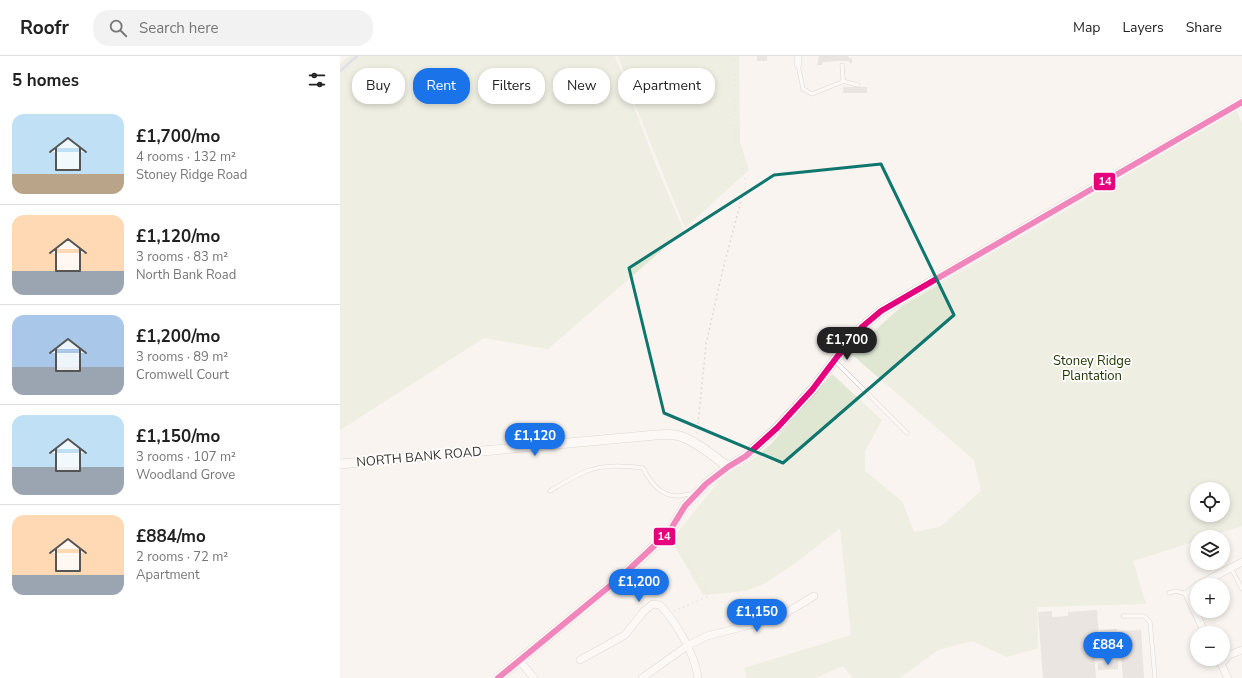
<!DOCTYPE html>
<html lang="en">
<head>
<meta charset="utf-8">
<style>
	body { margin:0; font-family:"Nunito Sans",sans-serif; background:#f2f2f2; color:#222; height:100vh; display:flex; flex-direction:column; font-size:15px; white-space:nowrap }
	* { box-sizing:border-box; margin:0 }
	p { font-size:13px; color:#767676 }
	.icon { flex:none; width:22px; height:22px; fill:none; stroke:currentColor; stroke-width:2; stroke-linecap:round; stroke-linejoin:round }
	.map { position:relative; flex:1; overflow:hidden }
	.details { display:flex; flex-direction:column; background:#fff; width:340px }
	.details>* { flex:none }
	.top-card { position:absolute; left:12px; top:12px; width:380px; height:36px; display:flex; gap:8px }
	.tools { position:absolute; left:850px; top:426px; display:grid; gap:8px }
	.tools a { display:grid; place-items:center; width:40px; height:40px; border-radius:50%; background:#fff; box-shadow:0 2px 6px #0003; font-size:20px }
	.price { position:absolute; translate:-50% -34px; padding:0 9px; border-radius:14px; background:#1a73e8; color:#fff; font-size:13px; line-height:26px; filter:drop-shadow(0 1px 2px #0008) }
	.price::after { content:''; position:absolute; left:50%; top:24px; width:12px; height:9px; margin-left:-6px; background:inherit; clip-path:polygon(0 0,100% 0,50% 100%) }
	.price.current { background:#222; color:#fff }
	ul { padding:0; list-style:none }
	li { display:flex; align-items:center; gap:12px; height:100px; padding:0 12px }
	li+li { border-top:1px solid #e0e0e0 }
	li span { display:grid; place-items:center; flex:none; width:112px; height:80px; border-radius:12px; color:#555 }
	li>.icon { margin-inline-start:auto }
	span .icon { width:48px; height:48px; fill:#fffc; stroke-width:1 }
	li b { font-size:17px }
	h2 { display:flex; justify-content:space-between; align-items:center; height:48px; padding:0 12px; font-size:17px }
	.tag { padding:0 14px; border-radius:16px; background:#fff; box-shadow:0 2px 6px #0003; font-size:14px; line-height:36px }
	.tag.current { background:#1a73e8; color:#fff }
	header { display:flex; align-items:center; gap:24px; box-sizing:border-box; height:56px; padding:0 20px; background:#fff; border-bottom:1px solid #e0e0e0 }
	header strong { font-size:19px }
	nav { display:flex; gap:22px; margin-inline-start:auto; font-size:14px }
	.search { width:280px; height:36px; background:#f2f2f2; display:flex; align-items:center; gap:10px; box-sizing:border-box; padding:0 14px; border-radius:16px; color:#767676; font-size:15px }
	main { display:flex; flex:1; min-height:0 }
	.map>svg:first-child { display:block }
	.green { fill:#dfe6d2; fill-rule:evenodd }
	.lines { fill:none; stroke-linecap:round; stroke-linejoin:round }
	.stream { stroke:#becbe1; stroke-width:2.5 }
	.building { fill:#d7d2ce }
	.service-casing { stroke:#bbb6b2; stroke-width:4.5 }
	.minor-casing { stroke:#bbb6b2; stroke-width:8 }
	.tertiary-casing { stroke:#bbb6b2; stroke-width:10 }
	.path { stroke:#dddbda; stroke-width:1.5; stroke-dasharray:2 3; stroke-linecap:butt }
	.service { stroke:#fefdfd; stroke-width:3.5 }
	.minor { stroke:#fefdfd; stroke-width:7 }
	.tertiary { stroke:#fefdfd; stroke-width:9 }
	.bus-1-casing { stroke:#fff; stroke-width:9 }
	.bus-1 { stroke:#e5007d; stroke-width:6 }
	.marked { fill:none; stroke:#0f766e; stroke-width:3; stroke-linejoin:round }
	.labels { text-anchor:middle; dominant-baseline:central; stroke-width:3.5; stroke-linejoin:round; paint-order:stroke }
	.park-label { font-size:13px; fill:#213700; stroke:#fff }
	.street-label { font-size:13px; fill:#393430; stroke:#fff }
	.line-badge { stroke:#fff; stroke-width:1.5 }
	.badge-label { font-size:11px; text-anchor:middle; font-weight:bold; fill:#fff }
</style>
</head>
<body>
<header>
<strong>Roofr</strong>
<div class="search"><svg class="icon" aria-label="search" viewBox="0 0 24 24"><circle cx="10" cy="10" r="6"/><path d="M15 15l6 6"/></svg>Search here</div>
<nav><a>Map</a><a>Layers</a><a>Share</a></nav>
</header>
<main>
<section class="details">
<h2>5 homes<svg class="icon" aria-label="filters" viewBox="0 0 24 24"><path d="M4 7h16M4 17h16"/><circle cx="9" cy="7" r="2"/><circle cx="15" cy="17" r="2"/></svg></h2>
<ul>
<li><span style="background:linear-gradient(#bfe0f5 75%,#b9a48a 0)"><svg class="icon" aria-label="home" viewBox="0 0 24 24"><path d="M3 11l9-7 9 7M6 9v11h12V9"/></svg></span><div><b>£1,700/mo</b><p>4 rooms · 132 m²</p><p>Stoney Ridge Road</p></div></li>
<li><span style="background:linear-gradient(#ffd9b3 70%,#9aa5b1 0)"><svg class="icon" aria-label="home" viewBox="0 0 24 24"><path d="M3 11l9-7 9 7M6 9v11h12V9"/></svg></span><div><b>£1,120/mo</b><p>3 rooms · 83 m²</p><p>North Bank Road</p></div></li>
<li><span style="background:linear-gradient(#a9c7e8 65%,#9aa5b1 0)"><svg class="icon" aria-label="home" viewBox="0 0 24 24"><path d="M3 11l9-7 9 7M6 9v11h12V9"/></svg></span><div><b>£1,200/mo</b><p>3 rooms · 89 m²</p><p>Cromwell Court</p></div></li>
<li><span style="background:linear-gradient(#bfe0f5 65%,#9aa5b1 0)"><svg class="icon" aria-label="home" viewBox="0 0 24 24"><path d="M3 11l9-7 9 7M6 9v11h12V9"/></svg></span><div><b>£1,150/mo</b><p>3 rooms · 107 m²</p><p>Woodland Grove</p></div></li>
<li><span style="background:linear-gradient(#ffd9b3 75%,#9aa5b1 0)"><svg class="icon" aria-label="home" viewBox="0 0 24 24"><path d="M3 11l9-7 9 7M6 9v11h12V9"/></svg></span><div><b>£884/mo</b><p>2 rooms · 72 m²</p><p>Apartment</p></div></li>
</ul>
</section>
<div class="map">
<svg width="902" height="622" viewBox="0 0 902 622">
	<rect width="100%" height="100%" fill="#f9f4ef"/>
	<path class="green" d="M9,0h266l42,112 27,63 -136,118 -64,-11 -144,92v-366z
		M278,0h121l1,86 9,28 -64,58 -51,-126z
		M897,55l5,13v402l-34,11h-11v4l-64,20 13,43 -109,3 1,41 -31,9 -35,-16 -34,9 -38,28h-47l-10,-12 -28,12h-68l-3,-10 107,-33 -11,-107 -43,34 -33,22 -18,7 -43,4 -32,-55 49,-60 17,-12 12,-6 23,-19 60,-69 50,46 -17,31v20l37,30 12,31 26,-5 41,-36 -7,-31 -124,-107 52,-47zM857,433h26v26h-26z"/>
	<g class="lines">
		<path class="stream" d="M0,15l17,-15"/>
	</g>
	<path class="building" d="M417,0h10v5h-10z
		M479,0h29l1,2h3v5h-3v-2h-10l-16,1 -1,3h-5z
		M503,31h24v6h-24z
		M757,554l2,28h-6l3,40h-53l-5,-66 14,-1v6l16,-1v-4z
		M777,573l1,12 -17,1 -1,-12z
		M801,574l3,48h-21l-4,-47z
		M778,605v8l-20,1v-7z"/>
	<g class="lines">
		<g class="service-casing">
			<path id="service" d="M458,8l5,25 9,5 30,-12 1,-3 -1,-14
				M502,25l16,4
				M495,305l72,72
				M210,435c12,-7 24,-15 37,-20 18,-7 37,-5 56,-3 7,14 18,29 36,28 6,-1 10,-3 16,-1
				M891,512l11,21
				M829,537l7,-2 11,3
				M783,560h21l6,6 5,56"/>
		</g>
		<g class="minor-casing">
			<path id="minor" d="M458,8v-8
				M858,529l44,-23
				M857,530l-10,8 18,39
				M179,604l15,18
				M240,604l45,-25 19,-24 9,-7 7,1c16,17 35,49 38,73
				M302,622l45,-32 20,-10 62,-16 17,-7 28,-17
				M888,622l-7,-14 8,-9 13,-5"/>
		</g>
		<g class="tertiary-casing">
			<path id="tertiary" d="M0,408l316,-29c6,0 13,-1 19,0 16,2 40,22 53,32
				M158,622l124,-102 47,-44 16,-26 21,-22 22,-17 18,-11 31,-28 35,-38 25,-33 25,-30 19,-16 361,-209"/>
		</g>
		<path class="path" d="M357,378l9,-90 16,-71 24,-91 -12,-40 1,-86
			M333,482l36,58 -35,15"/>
		<use href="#service" class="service"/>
		<use href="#minor" class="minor"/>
		<use href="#tertiary" class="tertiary"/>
		<g class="bus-1-casing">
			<path id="bus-1" d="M158,622l124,-102 47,-44 16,-26 21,-22 22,-17 18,-11 31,-28 35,-38 25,-33 25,-30 19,-16 361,-209"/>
		</g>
		<use href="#bus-1" class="bus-1"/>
	</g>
	<path d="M0 0H902V622H0ZM541,108l73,151 -171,148 -119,-50 -35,-145 145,-93z" fill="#f9f4ef" fill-opacity=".55" fill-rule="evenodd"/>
	<path class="marked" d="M541,108l73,151 -171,148 -119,-50 -35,-145 145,-93z"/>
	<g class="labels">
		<g class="park-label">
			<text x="752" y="305">Stoney Ridge<tspan x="752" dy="15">Plantation</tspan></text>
		</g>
		<g class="street-label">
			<text transform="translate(79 401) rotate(-5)">NORTH BANK ROAD</text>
		</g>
	</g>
	<g class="line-badge">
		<rect x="753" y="116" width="23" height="19" rx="4" fill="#e5007d"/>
		<rect x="313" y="471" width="23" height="19" rx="4" fill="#e5007d"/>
	</g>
	<g class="badge-label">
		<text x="765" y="129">14</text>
		<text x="324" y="484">14</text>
	</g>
</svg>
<div class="tools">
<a><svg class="icon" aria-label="locate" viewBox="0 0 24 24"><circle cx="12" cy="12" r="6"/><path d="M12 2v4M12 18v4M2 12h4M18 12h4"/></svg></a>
<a><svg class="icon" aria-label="layers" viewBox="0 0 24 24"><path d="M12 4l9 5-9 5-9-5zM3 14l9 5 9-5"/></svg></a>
<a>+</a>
<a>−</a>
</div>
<b class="price current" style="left:507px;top:305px">£1,700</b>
<b class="price" style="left:195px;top:401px">£1,120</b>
<b class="price" style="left:299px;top:547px">£1,200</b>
<b class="price" style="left:417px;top:577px">£1,150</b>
<b class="price" style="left:768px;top:610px">£884</b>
<div class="top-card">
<a class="tag">Buy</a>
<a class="tag current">Rent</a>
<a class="tag">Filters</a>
<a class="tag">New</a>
<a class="tag">Apartment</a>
</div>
</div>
</main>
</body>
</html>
